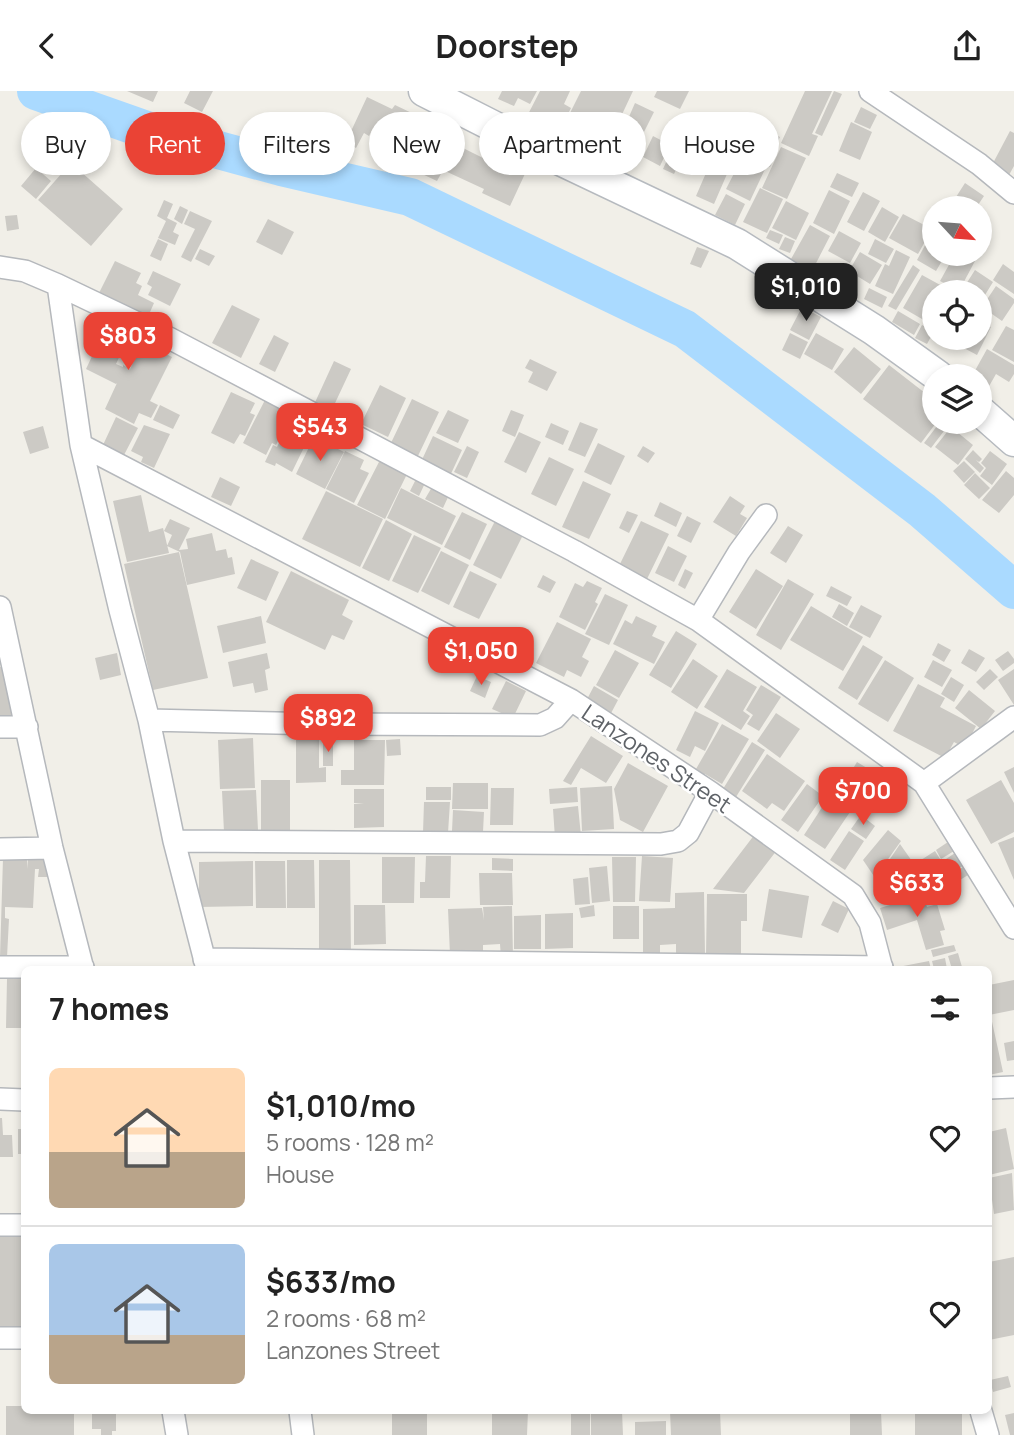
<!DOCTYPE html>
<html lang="en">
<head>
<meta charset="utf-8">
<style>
	body { margin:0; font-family:Manrope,sans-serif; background:#f6f6f6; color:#222; height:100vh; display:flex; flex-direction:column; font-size:26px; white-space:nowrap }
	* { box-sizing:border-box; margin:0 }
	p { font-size:23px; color:#767676 }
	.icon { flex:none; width:38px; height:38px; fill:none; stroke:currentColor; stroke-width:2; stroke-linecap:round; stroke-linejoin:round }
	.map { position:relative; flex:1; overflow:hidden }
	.details { position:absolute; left:21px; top:875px; width:971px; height:448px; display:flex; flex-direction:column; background:#fff; border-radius:10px; box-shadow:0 4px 10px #0003 }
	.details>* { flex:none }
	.guide { position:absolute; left:21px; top:21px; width:973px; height:63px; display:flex; gap:14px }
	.needle { width:46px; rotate:116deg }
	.tools { position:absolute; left:922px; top:105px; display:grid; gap:14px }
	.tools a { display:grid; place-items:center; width:70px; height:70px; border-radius:50%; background:#fff; box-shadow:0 4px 10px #0003; font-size:35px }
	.price { position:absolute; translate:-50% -60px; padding:0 16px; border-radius:14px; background:#ea4335; color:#fff; font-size:23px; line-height:46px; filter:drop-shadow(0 2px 4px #0008) }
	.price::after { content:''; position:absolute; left:50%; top:42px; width:21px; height:16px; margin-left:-10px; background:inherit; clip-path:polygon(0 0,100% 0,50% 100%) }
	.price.active { background:#222; color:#fff }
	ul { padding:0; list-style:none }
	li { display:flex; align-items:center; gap:21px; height:175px; padding:0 28px }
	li+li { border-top:2px solid #e0e0e0 }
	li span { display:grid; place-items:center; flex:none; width:196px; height:140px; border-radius:10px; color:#555 }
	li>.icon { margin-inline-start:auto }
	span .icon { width:84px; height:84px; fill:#fffc; stroke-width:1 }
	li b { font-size:30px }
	h2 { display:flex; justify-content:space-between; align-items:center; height:84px; padding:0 28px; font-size:30px }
	.pill { padding:0 24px; border-radius:32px; background:#fff; box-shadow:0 4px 10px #0003; font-size:24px; line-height:63px }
	.pill.active { background:#ea4335; color:#fff }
	header { display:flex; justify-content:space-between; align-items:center; height:91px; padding:0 28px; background:#fff; font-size:32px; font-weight:700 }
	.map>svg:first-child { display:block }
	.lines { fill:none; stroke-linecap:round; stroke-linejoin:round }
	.river { stroke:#aadaff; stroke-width:38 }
	.building { fill:#cccac5 }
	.minor-casing { stroke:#b5b8bc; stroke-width:24 }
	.secondary-casing { stroke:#b6babf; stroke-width:33 }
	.minor { stroke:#fff; stroke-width:21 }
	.secondary { stroke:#fff; stroke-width:30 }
	.labels { text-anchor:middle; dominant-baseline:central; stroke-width:5; stroke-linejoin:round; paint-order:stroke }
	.street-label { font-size:23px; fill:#5f6368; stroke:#fff }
</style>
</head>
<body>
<header><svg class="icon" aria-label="back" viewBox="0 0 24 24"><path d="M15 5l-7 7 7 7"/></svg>Doorstep<svg class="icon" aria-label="share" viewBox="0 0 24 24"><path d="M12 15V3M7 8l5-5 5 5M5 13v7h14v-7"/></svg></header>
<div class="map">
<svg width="1014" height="1344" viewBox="0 0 1014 1344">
	<rect width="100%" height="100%" fill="#f1efe8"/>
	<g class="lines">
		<path class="river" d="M36,0l116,41 129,35 129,30 275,132 237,181 92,80"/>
	</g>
	<path class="building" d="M127,0h31l-5,11z
		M190,0h23l-11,21 -18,-9z
		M502,0h35l-7,13 -12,-6 -4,8 -16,-7z
		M540,0h30l-6,13 7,4 -16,32 -32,-16z
		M581,0h52l-32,68 -13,-6 3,-9 -4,9 -17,-8 13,-26 -13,-6z
		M657,0h32l-9,18 -26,-12z
		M805,0h27l-20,43 6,2 -9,20 -28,-13z
		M834,0l8,3 -20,42 -7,-3z
		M367,6l25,12 3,-4 23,11 -19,39 -23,-11 6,-12 -9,-4 -4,8 -5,-3 -8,15 -10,-6z
		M635,12l19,9 -18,36 -21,-10 9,-21 4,2z
		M861,16l16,8 -7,14 -16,-7z
		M422,26l37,18 -4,9 40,20 7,-15 28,14 -20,43 -28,-13 2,-4 -41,-19 -6,11 -36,-17z
		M851,31l21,10 -12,28 -21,-9z
		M761,37l19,9 -8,16 -18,-8z
		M1010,40l4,2v33l-5,9 -17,-10z
		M653,45l17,9 -10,21 -17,-9z
		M750,54l11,5 -4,10 -11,-4z
		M673,56l11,6 -10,21 -11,-5z
		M781,56l25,11 -19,41 -25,-11z
		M764,60l11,5 -5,11 -11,-5z
		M743,65l23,11 -16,34 -24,-12z
		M71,72l52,46 -32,37 -53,-46z
		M709,75l18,8 -13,30 -18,-8z
		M36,77l15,13 -15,18 -15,-13z
		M837,82l22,10 -7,14 -22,-10z
		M965,92l19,13 -8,12h-27z
		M760,97l23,11 -16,34 -24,-11z
		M829,99l21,11 -16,33 -21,-11z
		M863,101l17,9 -16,30 -17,-9z
		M726,103l19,10 -10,21 -20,-10z
		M164,109l9,4 -6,14 10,5 -4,9 6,3 -4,10 -17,-7 8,-17 -9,-5z
		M786,110l23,12 -13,27 -24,-12z
		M180,115l8,4 -6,14 -8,-5z
		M882,116l17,10 -14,25 -17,-10z
		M190,120l22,10 -21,41 -10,-5 14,-28 -11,-5z
		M903,123l29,15 -14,25 -29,-16z
		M17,124l2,14 -12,2 -2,-15z
		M268,128l26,13 -12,23 -26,-13z
		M810,134l20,11 -18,35 -21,-12z
		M770,139l13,5 -4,9 -13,-6z
		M839,140l22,12 -11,20 -22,-12z
		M785,146l10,4 -5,12 -11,-4z
		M929,147l5,3v13h12l-10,17 -19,-11z
		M158,148l10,5 -7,17 -11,-5z
		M875,148l19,10 -8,14 -18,-9z
		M697,156l12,4 -8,17 -11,-4z
		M200,158l15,7 -6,10 -14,-7z
		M896,159l14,7 -17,37 -18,-8 10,-22 4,2z
		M860,161l22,13 -12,19 -21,-13z
		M955,163h6l14,7 -16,30 -19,-10z
		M115,170l26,12 -5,10 6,3 -4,9 16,8 -7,16 -49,-24z
		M1003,173l11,8v22l-21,-14z
		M913,174l7,5 -24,40 -8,-4z
		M975,179l18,12 -13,21v-11h-19z
		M153,180l28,13 -11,22 -22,-11 4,-8 -5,-3z
		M922,184l31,17h-19v34l-31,-18z
		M996,195l18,13v4l-12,18 -20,-14z
		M869,197l18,9 -5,11 -18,-9z
		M232,214l28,14 -19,39 -29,-15z
		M802,216l19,10 -12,23 -19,-10z
		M898,220l22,13 -6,11 -22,-13z
		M980,231l11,5 -14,28 -32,-17h35z
		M98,232l30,15 -12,26 7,3v-2l7,4 8,-16 -13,-6 7,-13 12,6 -2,2 30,15 -22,44 8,4 -7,13 -12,-5 -5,11 -29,-15 12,-26 -1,1 -30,-15 8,-17 -8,-4z
		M922,234l12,6 -7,13 -12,-6z
		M1006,235l8,4v32l-22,-12z
		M790,242l18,9 -8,17 -18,-9z
		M816,242l28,16 -12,21 -28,-16z
		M274,244l15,8 -14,29 -16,-8z
		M854,256l27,22 -20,25 -27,-22z
		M987,258l27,16v9l-5,8 -13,-8 -8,14 -8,-5v-7h-8z
		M530,268l27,13 -10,19 -19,-9 5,-10 -8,-4z
		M334,270l17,8 -22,47 -17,-7z
		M889,274l45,35v22h17l-6,8 -9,-7 -15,20 -58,-44z
		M380,294l26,13 -18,39 -27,-13z
		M231,301l24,11 -5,10 5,2 -10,21 -5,-2 -6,10 -23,-11z
		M412,308l27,13 -22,46 -27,-13z
		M265,309l27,13 -16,32 -4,-2 -6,12 -23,-12z
		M160,314l20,10 -7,14 -20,-9z
		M448,319l21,10 -11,23 -22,-10z
		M511,319l13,5 -9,22 -13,-6z
		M116,326l22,11 -14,27 -21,-10z
		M580,331l18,7 -13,28 -17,-7z
		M551,332l18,8 -6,14 -18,-8z
		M144,334l26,9 -16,34 -13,-6 2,-5 -12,-6z
		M43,335l6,22 -19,6 -7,-22z
		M937,335l7,5 -13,17 -7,-5z
		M287,336l22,10 -17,35 -16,-9 -1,3 -10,-4 8,-17 4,2z
		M951,336l22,18 -15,20 -23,-18z
		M519,341l22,10 -15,31 -22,-11z
		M433,345l29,14 -13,28 -29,-14z
		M314,346l30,15 -19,37 -29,-15z
		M598,352l27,13 -14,29 -27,-13z
		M467,355l12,6 -12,26 -13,-6z
		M643,355l12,7 -7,10 -11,-7z
		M973,359l9,9 -3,3 -3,-2 8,8 -4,5 -15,-14z
		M345,360l19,9 -4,9 9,4 -15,30 -28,-14z
		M990,360l17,13 -15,21 -12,-9 6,-8 -5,-5z
		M549,366l25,12 -18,37 -25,-12z
		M380,369l27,14 -22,45 -28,-14z
		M964,370l11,11 -11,11 -11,-12z
		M1006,380l8,7v17l-15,18 -17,-13z
		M975,382l15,15 -11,11 -15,-14z
		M220,386l20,10 -9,19 -20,-9z
		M416,388l9,4 -6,13 -9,-5z
		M583,390l28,13 -22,45 -27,-12z
		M432,396l17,8 -6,13 -18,-9z
		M401,397l55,28 -14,29 -55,-27z
		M326,400l57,28 -23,48 -58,-28z
		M141,404l8,37 14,-4 6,25 -42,9 -14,-61z
		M730,405l15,10 -5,8 7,4 -11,18 -23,-14z
		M660,411l22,11 -6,14 -22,-11z
		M627,420l11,4 -9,18 -10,-5z
		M462,421l25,12 -17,36 -26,-13z
		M687,425l14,7 -10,20 -14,-7z
		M170,428l20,9 -11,22 9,-1 -2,-10 26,-6 4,18 10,-2 2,9 4,-1 3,17 -48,11 -7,-33 -13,-6 5,-11 -8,-4z
		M386,429l26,14 -23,47 -27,-13z
		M495,430l28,14 -22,44 -28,-14z
		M641,430l28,13 -22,45 -28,-13z
		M788,435l15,9 -17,28 -16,-10z
		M414,444l27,13 -23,45 -26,-12z
		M668,455l19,10 -13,26 -19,-9z
		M441,460l28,14 -20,40 -28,-14z
		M179,461l29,126 -55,12 -29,-126z
		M251,468l28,13 -13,29 -29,-13z
		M685,478l8,4 -8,16 -7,-4z
		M756,478l27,17 -27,43 -27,-17z
		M291,480l58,29 -7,15 11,6 -9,19 -12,-5 -7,15 -59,-28z
		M470,480l27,13 -18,35 -26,-12z
		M543,484l13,7 -6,11 -13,-6z
		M788,488l26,15 -33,56 -25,-15z
		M587,490l15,7 -7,14 3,2 -13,26 -26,-13 16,-34 8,4z
		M831,495l21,11 -5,9 -21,-10z
		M605,503l23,11 -19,40 -24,-11z
		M839,513l15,9 -7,13 -15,-9z
		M861,514l21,11 -12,22 -21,-11z
		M811,515l52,31 -20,34 -53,-31z
		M261,525l5,27 -43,10 -6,-27z
		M636,525l21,10 -5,10 13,6 -11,22 -41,-20 12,-24 7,4z
		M557,531l34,17 -9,18 7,4 -8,16 -14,-7 -3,7 -28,-14z
		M676,540l21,13 -26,44 -22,-13z
		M938,552l13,7 -7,12 -12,-7z
		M863,554l20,12 -26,43 -19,-12z
		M969,558l16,9 -9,14 -15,-9z
		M615,559l24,13 -20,35 -23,-13z
		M1008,560l6,8v4l-11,8 -8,-11z
		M117,562l4,22 -21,5 -5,-22z
		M267,562l3,15 -5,2 3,20 -13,3 -2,-10 -20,4 -5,-25z
		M693,568l25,17 -21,33 -26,-17z
		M885,569l29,18 -26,44 -30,-18z
		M933,569l19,10 -10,17 -18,-10z
		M0,576h12v51h-12z
		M727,578l30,18 -14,24 7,5 -9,14 -37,-23z
		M990,578l8,8 -14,13 -8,-8z
		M1014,578v36l-16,-25z
		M477,585l14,6 -6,16 -15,-7z
		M951,586l13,8 -10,17 -13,-8z
		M506,590l20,10 -13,27 -21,-9z
		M918,593l27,14 -5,9 36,19 -11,22 -11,-6 -9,16 -52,-27z
		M761,594l20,12 -22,34 -12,-7 6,-9 -7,-5z
		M594,595l24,14 -9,17 -24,-14z
		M969,599l26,21 -14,18 -26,-21z
		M695,620l24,12 -14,28 -10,-5 -5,11 -14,-7z
		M776,622l24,16 -20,29 -23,-17z
		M722,633l27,15 -27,45 -17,-10 -5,9 -7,-4 5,-9 -2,-1z
		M591,645l32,20 -17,27 -25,-15 -10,17 -8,-4z
		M253,647l2,50 -35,1 -2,-49z
		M400,648l1,16 -14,1 -1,-16z
		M296,649h23v28l7,-1v15l-30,1z
		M354,649h31l-1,45h-43v-15h13z
		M323,651h10v24h-10z
		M752,651l13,8 -29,47 -13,-8z
		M767,663l38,27 -21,30 -12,-8 -5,6 -25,-18z
		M857,671l25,15 -19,31 -25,-15z
		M628,672l40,23 -25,46 -23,-12 -6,-31z
		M1014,676v26l-10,-21z
		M261,689h29v50h-29z
		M1001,689l13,23v29l-23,12 -25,-44z
		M453,692h35v26h-36z
		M807,693l16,12 -25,36 -17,-12z
		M612,695l2,43 -32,2 -2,-43z
		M426,696h25v13h-25z
		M577,696l1,15 -28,2 -1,-15z
		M491,697h23l-1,37h-23z
		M354,698h30v38l-30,1v-24l10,-1h-10z
		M256,699l2,40 -34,2 -2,-41z
		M830,704l22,14 -27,40 -21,-14z
		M424,711h26l-2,31h-25z
		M578,715l3,30 -26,2 -2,-29z
		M453,719l31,2 -1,20 -31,-1z
		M861,724l14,11 -9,13 -15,-10z
		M888,739l13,11 -15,21 7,20 -11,6 -19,-28z
		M849,740l15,10 -19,29 -15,-10z
		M755,743l22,16 -33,43 -31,-4z
		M1014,746v43l-16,-37z
		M948,751l6,9 -13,8 -5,-9z
		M900,753l21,30 -25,8 -8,-20z
		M935,760l17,27 -1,-3 12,-8 5,8 -27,17 -20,-32z
		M955,762l8,13 -13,7 -7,-12z
		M28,765l21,1 -1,20h-10l1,-8h-4l-2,39 -28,-1v11l4,1 -2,38h-7l3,-99 24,1 1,10z
		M426,765h25l-1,42h-30v-16h5z
		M642,765l31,2 -3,44 -31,-1z
		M382,766h33l-1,46h-32z
		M612,766h24l-1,45h-22z
		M492,767l21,1v12l-21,-1z
		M287,769h27l1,48h-28z
		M319,769h31l1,97h-32z
		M253,770v45l-54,1v-45z
		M255,770h30l1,47h-30z
		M607,775l3,35 -18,2 -3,-35z
		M479,782h33l1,32h-33z
		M588,786l2,27 -15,1 -2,-26z
		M769,798l40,7 -7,42 -40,-7z
		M704,801l1,63h-29v-11l-16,1v11l-17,1v-48l32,-1v-15z
		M707,803h40v27h-6v34h-35z
		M923,804l4,12 10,-3 8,26 -5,1 4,14 -18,5 -9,-30 -30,10 -7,-22z
		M833,810l16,8 -11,24 -17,-8z
		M354,814h31l1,39 -32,1z
		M594,814l1,11 -14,2 -2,-10z
		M512,815l1,52h-12l-1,-14 -17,1v9l-33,1 -2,-46 34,-1 2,12 -1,-13z
		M613,815h26v33h-26z
		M573,822v35l-28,1v-35z
		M541,824v34h-27v-33z
		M954,854l2,6 -23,6 -2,-7z
		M958,862l4,14 -10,2 -4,-13z
		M945,867l2,11h-13l-2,-8z
		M929,870l2,8h-38v-1z
		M7,888h17v49h-18z
		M1014,889v30l-25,5v-30z
		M991,926l12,55 -14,3v-57z
		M1014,950v19l-7,1 -3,-18z
		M0,1027h2l1,17h9l1,22h-13z
		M1006,1037l8,41 -25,6v-43z
		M18,1038h6v25h-6z
		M1012,1082l2,37 -20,4 -5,-36z
		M0,1143h24v94h-24z
		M1014,1166v78l-25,5v-78z
		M1008,1285l3,11 -18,5 -3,-12z
		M6,1315h18v5h50v24h-68z
		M92,1320h24v20h-4v4h-11v-6h-9z
		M123,1320h32v3h-32z
		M392,1320h35v24h-35z
		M492,1320h36l-1,24h-35z
		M571,1320h19v24h-19z
		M591,1320h31l1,24h-32z
		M670,1320h50l1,24h-50z
		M850,1320h31l1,24h-32z
		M915,1320h47v24h-47z
		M1014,1322v22h-4l-5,-20z
		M666,1330v14h-31v-13z"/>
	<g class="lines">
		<g class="minor-casing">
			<path id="minor" d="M870,0l109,73 35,29
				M0,176l25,4 33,14 113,54 403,212 124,69 226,163 90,145
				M58,194l23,160 39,165 29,110 25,121 33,128
				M81,354l490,255 139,92 143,103 17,28 12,46
				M0,516l52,241 31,121
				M698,529l41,-68 27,-37
				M149,629l172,4 219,1 15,-7 16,-18
				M0,636h27
				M924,692l90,-66
				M174,750l487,3 17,-3 10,-8 22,-41
				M0,758l52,-1
				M204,868l678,8
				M0,876h83
				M989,997l25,-1
				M0,1008l24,1
				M0,1134h24
				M0,1247h24
				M173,1320l4,24
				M300,1320l3,24
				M981,1320l7,24"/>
		</g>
		<g class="secondary-casing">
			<path id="secondary" d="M424,0l130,66 183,87 137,86 64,46
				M980,320l34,30"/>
		</g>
		<use href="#minor" class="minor"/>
		<use href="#secondary" class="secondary"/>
	</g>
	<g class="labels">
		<g class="street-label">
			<text transform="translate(657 667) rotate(34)">Lanzones Street</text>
		</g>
	</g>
</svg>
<div class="tools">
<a><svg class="needle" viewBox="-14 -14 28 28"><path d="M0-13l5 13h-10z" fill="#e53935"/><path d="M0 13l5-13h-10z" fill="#767676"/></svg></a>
<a><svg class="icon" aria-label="locate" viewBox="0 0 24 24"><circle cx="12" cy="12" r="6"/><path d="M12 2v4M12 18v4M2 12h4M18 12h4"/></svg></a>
<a><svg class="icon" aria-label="layers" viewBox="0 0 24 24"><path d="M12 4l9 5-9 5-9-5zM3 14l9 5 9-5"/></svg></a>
</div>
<b class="price active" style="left:806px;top:232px">$1,010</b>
<b class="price" style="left:128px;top:281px">$803</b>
<b class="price" style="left:320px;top:372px">$543</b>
<b class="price" style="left:481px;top:596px">$1,050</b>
<b class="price" style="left:328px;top:663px">$892</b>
<b class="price" style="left:863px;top:736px">$700</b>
<b class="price" style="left:917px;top:828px">$633</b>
<div class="guide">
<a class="pill">Buy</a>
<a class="pill active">Rent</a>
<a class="pill">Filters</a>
<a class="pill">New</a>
<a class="pill">Apartment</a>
<a class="pill">House</a>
</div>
<section class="details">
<h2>7 homes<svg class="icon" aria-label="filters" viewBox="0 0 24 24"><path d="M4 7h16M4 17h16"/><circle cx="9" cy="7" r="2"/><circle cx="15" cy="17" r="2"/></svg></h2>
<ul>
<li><span style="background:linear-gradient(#ffd9b3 60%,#b9a48a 0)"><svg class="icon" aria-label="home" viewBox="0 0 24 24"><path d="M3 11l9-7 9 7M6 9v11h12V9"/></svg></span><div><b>$1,010/mo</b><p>5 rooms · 128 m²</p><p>House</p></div><svg class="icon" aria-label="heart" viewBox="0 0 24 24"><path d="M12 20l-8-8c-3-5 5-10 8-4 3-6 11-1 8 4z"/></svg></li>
<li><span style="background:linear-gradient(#a9c7e8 65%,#b9a48a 0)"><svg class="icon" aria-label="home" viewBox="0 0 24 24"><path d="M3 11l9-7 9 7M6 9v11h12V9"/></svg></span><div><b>$633/mo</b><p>2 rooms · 68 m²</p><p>Lanzones Street</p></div><svg class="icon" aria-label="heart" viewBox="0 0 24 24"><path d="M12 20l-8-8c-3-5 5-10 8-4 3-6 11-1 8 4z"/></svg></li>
</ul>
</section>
</div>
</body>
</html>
